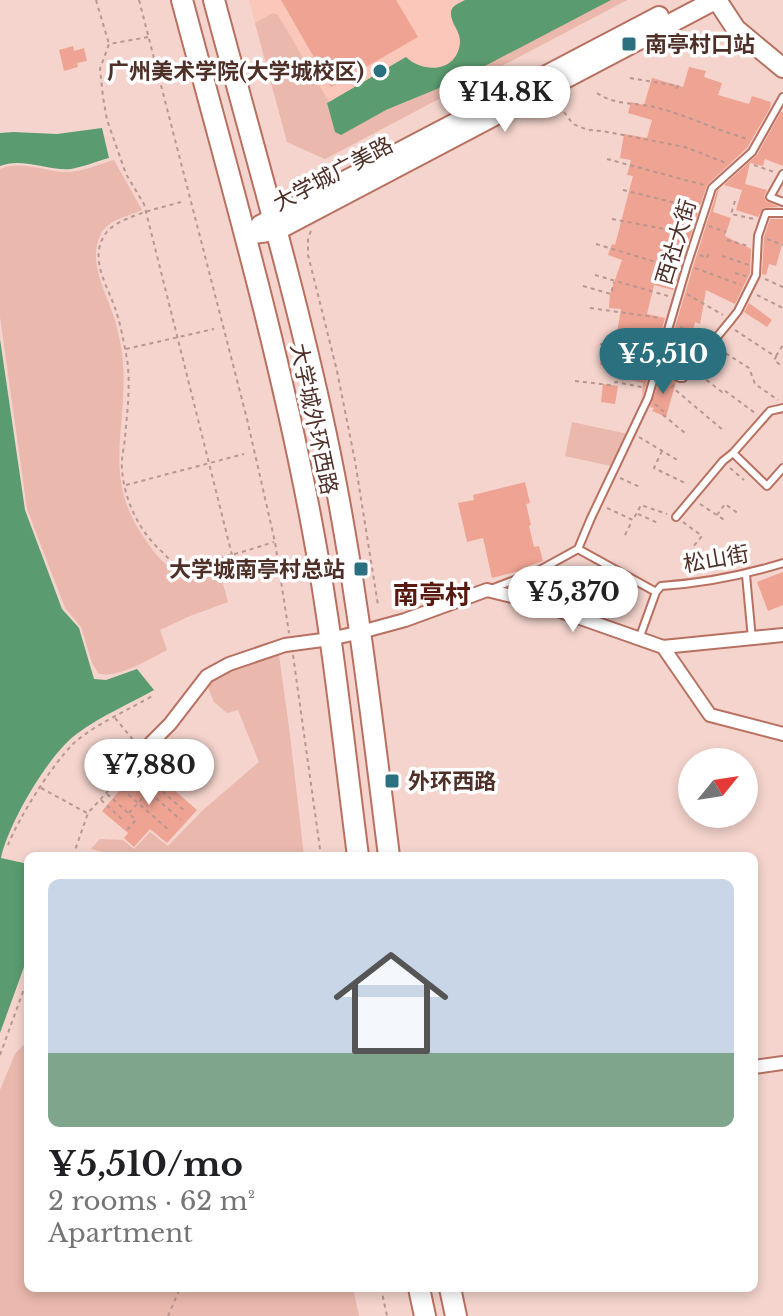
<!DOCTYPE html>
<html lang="en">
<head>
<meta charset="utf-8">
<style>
	body { margin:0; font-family:"Libre Baskerville","Noto Sans SC",serif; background:#f2f2f2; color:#202124; height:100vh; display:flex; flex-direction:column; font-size:30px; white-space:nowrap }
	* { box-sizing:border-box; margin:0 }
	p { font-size:26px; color:#757577 }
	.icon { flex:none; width:44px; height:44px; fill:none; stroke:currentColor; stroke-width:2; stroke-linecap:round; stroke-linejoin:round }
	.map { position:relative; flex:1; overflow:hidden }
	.sheet { position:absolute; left:24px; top:852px; width:734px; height:440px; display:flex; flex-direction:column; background:#fff; border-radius:12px; box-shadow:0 4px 12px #0003 }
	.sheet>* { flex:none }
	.needle { width:52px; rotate:60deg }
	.tools { position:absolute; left:678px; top:748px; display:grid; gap:16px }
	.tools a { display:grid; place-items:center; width:80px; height:80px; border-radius:50%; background:#fff; box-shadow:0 4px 12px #0003; font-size:40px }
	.price { position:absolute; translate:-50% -68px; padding:0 18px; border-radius:28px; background:#fff; color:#222; font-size:26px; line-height:52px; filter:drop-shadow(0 2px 4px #0008) }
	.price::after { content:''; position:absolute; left:50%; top:48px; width:24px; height:18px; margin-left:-12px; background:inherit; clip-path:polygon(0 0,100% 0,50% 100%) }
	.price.on { background:#2a707e; color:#fff }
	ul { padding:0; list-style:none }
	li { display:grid; align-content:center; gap:16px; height:424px; padding:0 24px }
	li+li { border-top:2px solid #e0e0e0 }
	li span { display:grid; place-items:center; height:248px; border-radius:12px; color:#555 }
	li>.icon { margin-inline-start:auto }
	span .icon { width:144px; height:144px; fill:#fffc; stroke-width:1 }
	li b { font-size:34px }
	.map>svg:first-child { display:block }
	.built { fill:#fbc7bb }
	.green { fill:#eab8ad }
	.water { fill:#5a9c6f }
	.building { fill:#efa392 }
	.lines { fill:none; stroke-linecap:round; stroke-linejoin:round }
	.lane-casing { stroke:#b87161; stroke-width:10 }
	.street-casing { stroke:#b87161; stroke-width:16 }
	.secondary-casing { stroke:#b87161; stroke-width:22 }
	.primary-casing { stroke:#b87161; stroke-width:24 }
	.path { stroke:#b79891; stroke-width:2; stroke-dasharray:4 4; stroke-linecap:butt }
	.lane { stroke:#fff; stroke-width:6 }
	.street { stroke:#fff; stroke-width:12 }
	.secondary { stroke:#fff; stroke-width:18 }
	.primary { stroke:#fff; stroke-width:20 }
	.poi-dot { fill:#2a707e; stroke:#fefefe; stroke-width:3 }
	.labels { text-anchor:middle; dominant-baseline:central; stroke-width:7; stroke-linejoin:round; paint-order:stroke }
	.poi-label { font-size:22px; font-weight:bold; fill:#4f3029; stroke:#fefefe; text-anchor:start }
	.street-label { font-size:22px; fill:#4f3029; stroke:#fefefe }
	.quarter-label { font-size:26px; font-weight:bold; fill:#581a0e; stroke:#fefefe }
</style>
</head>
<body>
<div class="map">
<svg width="783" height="1316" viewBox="0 0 783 1316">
	<rect width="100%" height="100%" fill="#f4d4cd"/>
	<path class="built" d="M249,0h378l-302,159 -38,-17z"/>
	<path class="green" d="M611,0h16l-302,159 -38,-17 -32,-119 18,-10 5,2 51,87 -2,2 8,28 102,-43z
		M114,160l28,50c-13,6 -35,10 -41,24 -13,25 2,52 10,75 6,16 11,37 12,54 5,66 -22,115 22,176 5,8 16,23 24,27 14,6 34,1 49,-1l10,37 -38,14 -30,14 7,20c-18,9 -51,30 -69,23l-6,-10 -11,-36 -16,-19 -38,-99 -27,-192v-148c19,-10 49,4 70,3 14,-1 30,-8 44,-12z
		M572,422l56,12 -8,34 -55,-12z
		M279,655l11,80 14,121h-201v-4l-12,-3 9,-10 23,1 11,9 16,-17 18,14 35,-36 56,-48 -21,-52 -11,3 -13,-11 -7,-17c12,-18 51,-24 72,-30z
		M28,1040v248h325l6,28h-359v-226l15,-36z"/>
	<path class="water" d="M465,0h146l-128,67 -46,22 -51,21 -45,25 -6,-3 -8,-29 2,-1 77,-45c18,17 51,15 54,-14 1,-12 -10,-20 -9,-31 1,-7 9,-9 14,-12z
		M102,128l7,30c-12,3 -26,9 -38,11 -23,2 -49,-12 -71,-3v-33l13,-1 44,2z
		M0,339l25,171 37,99 17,19 15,51 12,1 31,-11 17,21c-25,14 -53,26 -76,43 -29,20 -70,91 -77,125l27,6v92l-28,77z"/>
	<path class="building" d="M281,0h115l22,37 -87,50z
		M73,46l1,5 10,-3 3,13 -10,2 1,4 -14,4 -5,-21z
		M689,67l17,4 -2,6 18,6 -4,12 31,9 3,-8 19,6 -1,6 -23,40 -40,37 -34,105 -19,-5 -7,29 18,4 -23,80 1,-15 -21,-5 2,-10 -24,-3 1,-9 23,2 1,-4 5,1 7,-21 -20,-2 4,-23 -12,-1 1,-14 12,-34 -14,-5 4,-11 3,1 18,-69 -6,-1 4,-15 -11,-2 4,-24 23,4 5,-18 -24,-7 3,-11 13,3 8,-27 31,9z
		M781,112h2v54l-18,-7 -2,7 -13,-3 -5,21 22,6 -3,6 2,5 13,6 -16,1 -5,9 -22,-7 6,-20 -18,-5 33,-30z
		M719,189l-6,23 18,6 -6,18 26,13 -1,24 -15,31 -29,-14 -6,34 -5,-2 -12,47 -2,3 -17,-8 29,-97 24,-76z
		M770,219h13v22l-7,25 -7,-2 -3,11 -4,-1 2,-37z
		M749,303l23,17 -5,7 -23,-15z
		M661,376l15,6 -10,35 -14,-6 2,-3 -4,-1z
		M603,384l15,2 -3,18 -14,-2z
		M525,482l5,21 -4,1 5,21 -2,1 5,21 5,-1 4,15 -20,7v2l-31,8 -9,-40 -16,4 -9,-39 16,-3 -1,-5z
		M783,572v33l-15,6 -11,-29z
		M143,763l54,47 -30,33 -17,-14 -16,18 -10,-9 4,-5 -26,-22z"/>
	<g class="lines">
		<g class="lane-casing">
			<path id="lane" d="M783,174l-13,23 13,5
				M657,367l23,11h3l48,-58 7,-9 18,-36 2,-39 8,-23h17
				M733,453l34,33 16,-18
				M676,517l47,-56 10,-8 37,-42 13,-3
				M578,549l13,-31 57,-120 39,-133 25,-77 40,-36 31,-55
				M578,549l78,43
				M746,575l6,64
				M491,589l47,-18 40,-22
				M656,592l5,-6c44,-3 80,-10 122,-23
				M639,639l17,-47"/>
		</g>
		<g class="street-casing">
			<path id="street" d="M663,647l47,68 73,19
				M143,751l27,-27 37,-48 22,-12 56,-19 45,-6 31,-7 44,-12 82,-30 45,11 131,46 120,-12
				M754,1067l29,-4"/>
		</g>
		<g class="secondary-casing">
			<path id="secondary" d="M717,0l19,29 47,39
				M260,225l399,-209
				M245,235l31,-4 439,-231"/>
		</g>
		<g class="primary-casing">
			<path id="primary" d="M182,0c47,176 98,352 131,531 20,107 31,217 45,325
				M214,0c38,143 80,285 111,430 30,140 46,283 64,426
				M419,1288l6,28
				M450,1288l6,28"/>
		</g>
		<path class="path" d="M96,0l13,44
			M139,0l108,419 28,123 14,91
			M148,37l-39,7 -9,25 3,28 4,23 19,54 18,30 88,351
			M630,78l48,8 -3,4
			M597,93c18,13 41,9 61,15 31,8 60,23 90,31
			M564,112l9,12 15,6 14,1 83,16 41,16
			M607,159l97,26
			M754,165l20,7
			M623,190l73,18
			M735,201l-4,13 23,5
			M181,202c-20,6 -67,15 -77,34 -15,25 5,52 12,75 5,15 8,32 11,48 4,26 0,53 -2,79 -1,10 -4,21 -3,31 2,30 16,60 38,81 4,3 9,10 13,12 18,8 81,-14 101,-20
			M612,219l52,10 22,8
			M709,226l17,6
			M311,231l-3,7v17l29,116 18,90 23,144
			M767,239l16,6
			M727,240l21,6
			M596,244l80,24
			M700,255l7,3 2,-6
			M722,256l27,9
			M695,268l46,17
			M735,273l11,3
			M595,275l73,21
			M765,279l18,8
			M583,286l28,8 3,-12
			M687,294l36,21
			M757,295l26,13
			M590,308l71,10
			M680,327l10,3 13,9
			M735,330l41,27 -2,3 9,7
			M600,344l50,12
			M126,349l88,-20
			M719,349l30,19 6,16 23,16
			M776,356l7,-11
			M700,375l22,17 2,-2 31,23
			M575,381l35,4 6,-3 26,5
			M674,385l-2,2 52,44
			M655,404l9,8 -2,2 23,19
			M639,437l40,24
			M662,451l-8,17 31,15
			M730,468l14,12
			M620,478l20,9
			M126,485l118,-31
			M700,504l26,17
			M607,508l26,12 8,-15 26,9
			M638,514l20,9
			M717,515l8,-11 14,10
			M683,522l19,14 -10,12 6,26
			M625,535l7,-14
			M293,655l28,201
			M115,718l19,23
			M132,765l54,47
			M126,772l55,48
			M116,784l53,46
			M41,788l46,25
			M107,794l29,26 -9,10
			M101,800l23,21
			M129,813l25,-28
			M8,845c11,-28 44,-80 65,-101 17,-17 59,-36 81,-49
			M73,856l15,-43 47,-52
			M0,1055l28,-77
			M381,1288l6,28
			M168,1316l12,-28"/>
		<use href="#lane" class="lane"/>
		<use href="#street" class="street"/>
		<use href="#secondary" class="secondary"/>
		<use href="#primary" class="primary"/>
	</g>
	<g class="poi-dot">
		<rect x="621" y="36" width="16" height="16" rx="4"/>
		<circle cx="380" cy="71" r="8"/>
		<rect x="353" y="561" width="16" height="16" rx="4"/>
		<rect x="384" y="773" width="16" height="16" rx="4"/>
	</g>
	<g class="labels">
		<g class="poi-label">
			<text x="645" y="44">南亭村口站</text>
			<text x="364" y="71" text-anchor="end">广州美术学院(大学城校区)</text>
			<text x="345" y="569" text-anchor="end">大学城南亭村总站</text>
			<text x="408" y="781">外环西路</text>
		</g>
		<g class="street-label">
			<text transform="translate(333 174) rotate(-28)">大学城广美路</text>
			<text transform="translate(676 242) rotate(-73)">西社大街</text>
			<text transform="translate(314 419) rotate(78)">大学城外环西路</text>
			<text transform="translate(716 559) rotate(-10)">松山街</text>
		</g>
		<g class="quarter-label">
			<text x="432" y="595">南亭村</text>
		</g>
	</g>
</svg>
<div class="tools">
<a><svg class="needle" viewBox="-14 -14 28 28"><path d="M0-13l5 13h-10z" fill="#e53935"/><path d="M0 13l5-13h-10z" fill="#757577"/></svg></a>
</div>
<b class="price" style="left:505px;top:134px">¥14.8K</b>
<b class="price on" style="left:663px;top:396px">¥5,510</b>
<b class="price" style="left:573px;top:634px">¥5,370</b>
<b class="price" style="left:149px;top:807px">¥7,880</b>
<section class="sheet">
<ul>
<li><span style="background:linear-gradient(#c9d6e8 70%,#7fa58c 0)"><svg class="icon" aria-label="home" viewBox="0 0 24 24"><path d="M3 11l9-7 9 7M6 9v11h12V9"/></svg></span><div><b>¥5,510/mo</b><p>2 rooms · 62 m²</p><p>Apartment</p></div></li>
</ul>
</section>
</div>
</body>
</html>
